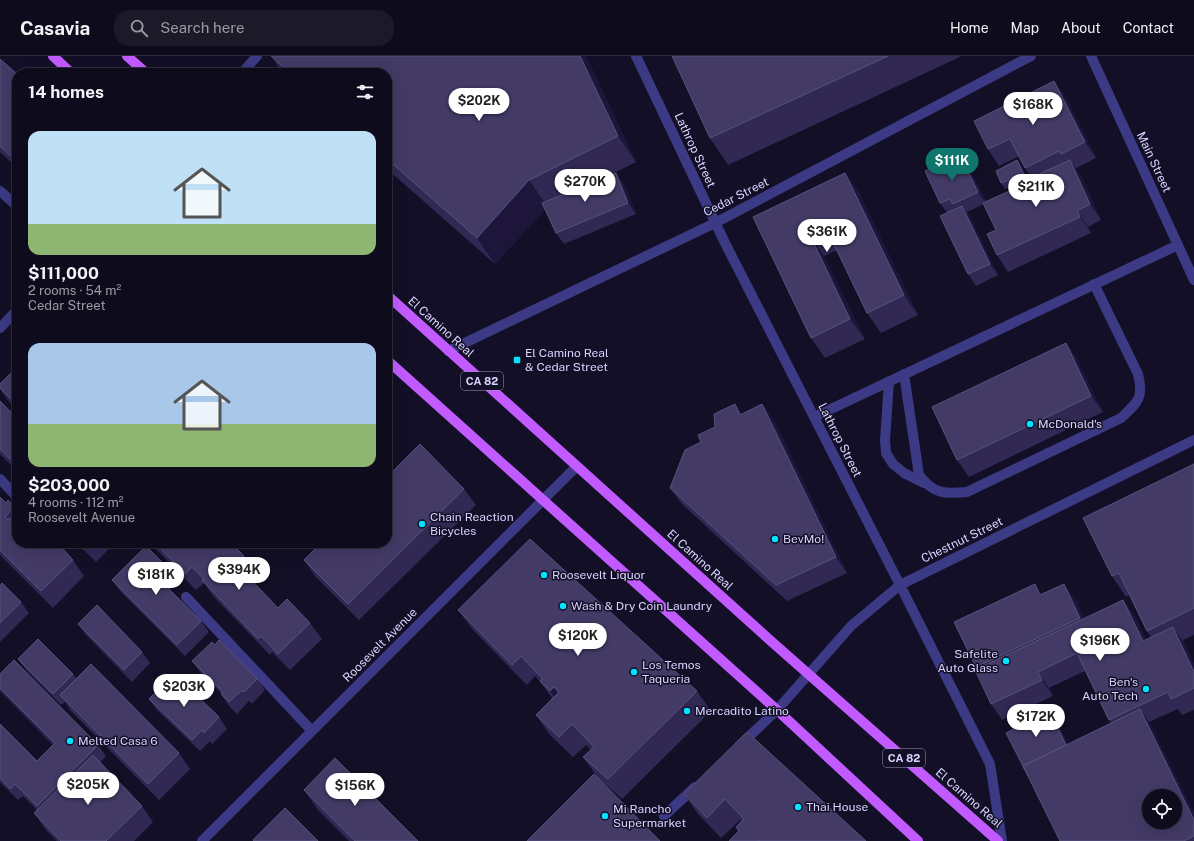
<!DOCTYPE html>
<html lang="en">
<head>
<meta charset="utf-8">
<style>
	body { margin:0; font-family:"Public Sans",sans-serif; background:#1c1929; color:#f1f3f6; height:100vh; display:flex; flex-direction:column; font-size:15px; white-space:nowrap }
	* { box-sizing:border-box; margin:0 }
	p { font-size:13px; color:#9b9ba3 }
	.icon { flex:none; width:22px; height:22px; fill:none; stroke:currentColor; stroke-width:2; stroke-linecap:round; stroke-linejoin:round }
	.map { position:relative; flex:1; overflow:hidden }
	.drawer { position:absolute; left:12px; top:12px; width:380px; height:480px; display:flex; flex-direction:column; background:#0e0b1c; border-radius:16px; box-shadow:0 4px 16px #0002,0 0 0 1px #2e2b3b }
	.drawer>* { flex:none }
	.fabs { position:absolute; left:1142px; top:733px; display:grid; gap:8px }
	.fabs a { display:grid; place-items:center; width:40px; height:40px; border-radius:50%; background:#0e0b1c; box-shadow:0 4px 16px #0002,0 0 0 1px #2e2b3b; font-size:20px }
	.price { position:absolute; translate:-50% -34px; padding:0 9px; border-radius:14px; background:#fff; color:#222; font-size:13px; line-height:26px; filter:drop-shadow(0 1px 2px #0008) }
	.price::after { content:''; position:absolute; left:50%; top:24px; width:12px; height:9px; margin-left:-6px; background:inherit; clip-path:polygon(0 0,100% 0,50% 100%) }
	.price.current { background:#0f766e; color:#fff }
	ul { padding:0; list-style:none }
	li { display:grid; align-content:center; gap:8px; height:212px; padding:0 16px }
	li span { display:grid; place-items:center; height:124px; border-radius:12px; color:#555 }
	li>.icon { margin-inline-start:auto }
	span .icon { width:72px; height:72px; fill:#fffc; stroke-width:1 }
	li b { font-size:17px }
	h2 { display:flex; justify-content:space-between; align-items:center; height:48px; padding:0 16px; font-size:17px }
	header { display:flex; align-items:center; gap:24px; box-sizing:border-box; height:56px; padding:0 20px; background:#0e0b1c; border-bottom:1px solid #2e2b3b }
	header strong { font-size:19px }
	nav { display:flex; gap:22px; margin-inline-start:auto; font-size:14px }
	.search { width:280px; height:36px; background:#1c1929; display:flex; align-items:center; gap:10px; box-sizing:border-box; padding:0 14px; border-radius:16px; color:#9b9ba3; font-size:15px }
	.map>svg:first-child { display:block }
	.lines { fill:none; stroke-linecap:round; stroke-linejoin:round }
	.minor { stroke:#3d3a85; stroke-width:10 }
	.major { stroke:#c25bff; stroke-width:10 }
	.wall { fill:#312854 }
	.shaded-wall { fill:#1d163a }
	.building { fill:#433a66; stroke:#5a527e; fill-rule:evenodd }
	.poi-dot { fill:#00e5ff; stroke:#130f26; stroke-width:1.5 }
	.labels { text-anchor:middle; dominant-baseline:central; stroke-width:3; stroke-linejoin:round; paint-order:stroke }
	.shield { fill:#130f26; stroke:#9e99be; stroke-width:1 }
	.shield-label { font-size:11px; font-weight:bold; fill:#d9d4ff }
	.street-label { font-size:12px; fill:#d9d4ff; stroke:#130f26 }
	.poi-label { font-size:12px; fill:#d9d4ff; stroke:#130f26; text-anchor:start }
</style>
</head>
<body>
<header>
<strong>Casavia</strong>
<div class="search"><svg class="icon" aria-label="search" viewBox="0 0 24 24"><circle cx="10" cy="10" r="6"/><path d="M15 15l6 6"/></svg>Search here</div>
<nav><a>Home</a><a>Map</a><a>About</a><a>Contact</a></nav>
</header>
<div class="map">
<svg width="1194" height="785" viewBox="0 0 1194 785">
	<rect width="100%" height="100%" fill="#130f26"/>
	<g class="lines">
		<path class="minor" d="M636,0l89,187 175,342 90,179 12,77
			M1091,0l103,224
			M242,17l15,-17
			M0,135l17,15
			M0,272l17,-18
			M448,295l267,-128 316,-167
			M904,318l15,101c14,19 26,19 48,17l154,-74c17,-16 23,-20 17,-44l-44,-90
			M889,325l-4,59 1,13 7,11 11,9 20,10
			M814,361l364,-172
			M0,423l17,18
			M186,541l126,134
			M740,689l37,-35 74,-84 49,-41 294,-145
			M664,760l31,-29
			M202,785l375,-375"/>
		<path class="major" d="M53,0l18,17
			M127,0l19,17
			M387,239l385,347 226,199
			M387,304l390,350 141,131"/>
	</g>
	<path class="wall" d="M271,0h315l50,106 -28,14 16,8 12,30 -72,30 -8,-11 -11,-24 -50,55 -108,-95v-96h-104z
		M672,0h290l-234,109 -18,-27z
		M0,3l17,15v94l-17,-16z
		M1066,41l30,61 -21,11 6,7 20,44 -13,7 3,6 -83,39 -11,-17 -1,-25 -12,-26 -17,8 3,5 28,58 -22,11 -8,-12 -21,-61 -7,-10 4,-41 3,4 23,4 16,32 28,-13 -2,-3 -7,3 -4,-6 16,-23 4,6 8,16 4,-2 -8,-12 -6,-12 -20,10 -11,-17z
		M845,117l14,20 59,122 -37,18 -14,-20 -30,-63 -13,6 41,83 -40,19 -14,-20 -58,-121z
		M1066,287l11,16 26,53 -134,65 -12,-17z
		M17,311v43l-8,-8 -9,-13v-5z
		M0,345l17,17v53l-17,-17z
		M735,348l7,10 32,6 73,153 -60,28 -105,-97 -12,-16 31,-46z
		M1194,408v171l-11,5 11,24v46l-12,5 -4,-6 -29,13 45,91v28h-134l-35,-71 24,-60 8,12 11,22 43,-21 -2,-3 -24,-49 -36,17 4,8 -51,24 -11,-16 -14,-35 -1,-2 100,-67 8,19 39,-19 12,17 11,23 5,-3 -4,-6 -18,-36 -3,2 -14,-21z
		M464,433l12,16 -117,115 -44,-44 -11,-16z
		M0,441l6,6 8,4 3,3v33h42l9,11 5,6 11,16 -31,32 -53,-53z
		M76,487h39l-19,19z
		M150,487h54l3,3 37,10 11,16 -6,6 29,30 32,15 12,16 -32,31 -18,-18 -2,3 -57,-59 -9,-13 -8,7z
		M170,514l8,11 -9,9 32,31 8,11 -24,24 -65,-65 -8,-11z
		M0,530l21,16 8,11 -29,29z
		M458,554l239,81 14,20 -89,88 -24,-21 -15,-21 8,-7 -5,-5 -13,12 -23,-22 -14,-20 16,-17 -11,-15 -6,-7 -8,9 -54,-55z
		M78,568l64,28 8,11 -18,19 -46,-47z
		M18,603l55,15 4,5 102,74 11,16 -31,31 -88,-89 -6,-9 -4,3 -35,-35z
		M192,605l65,18 8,11 -13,14 -3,-3 -12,13 -8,-8 -8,-12h1l-22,-22z
		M0,618l98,71 8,11 -6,7 42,43 11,16 -19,19h-77l-11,-11 -12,-17 3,-3 -14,-14 -5,4 -18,-18v-58l37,37 16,-16 -52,-53 -1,-1z
		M172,630l47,31 8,12 -15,15 -2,-3 -10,10 -43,-41 -8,-11z
		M747,676l119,109h-137l9,-10 -2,-4 5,-6 -1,-1 -19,18 -23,-24 -14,-20z
		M304,734l114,51h-69l-31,-31z"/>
	<path class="shaded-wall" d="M580,0h6l50,106 -18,-26z
		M1054,25l12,16 30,61 -11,-16z
		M962,103l8,11 16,33 -8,-11z
		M1017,104l4,6 9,19 -4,-6z
		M1070,104l11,16 20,44 -11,-16z
		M616,117l8,11 12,30 -8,-11z
		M845,117l14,20 59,122 -14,-20z
		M529,124l19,27 -53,57 -18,-26z
		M962,150l8,11 28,58 -8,-11z
		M1077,155l11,16 3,6 -11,-16z
		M810,179l14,21 41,83 -15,-20z
		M1066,287l11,16 26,53 -12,-16z
		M735,348l11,16 -6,-5z
		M762,348l12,16 73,153 -11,-16z
		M1035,528l11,16 -6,-5z
		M1064,528l12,16 15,34 -11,-16z
		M1123,544l12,17 19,41 -11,-17z
		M1173,571l11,16 10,21v8z
		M1038,616l11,16 4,8 -11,-16z
		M554,631l14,20 -4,4 -14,-20z
		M1140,653l11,16 43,88v7z
		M1049,654l8,12 19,37 -8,-11z"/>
	<path class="building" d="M271,0h309l38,80 -89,44 -52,58 -90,-79v-86h-97z
		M672,0h216l-178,82z
		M0,3l17,15v88l-17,-16z
		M1054,25l31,61 -24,12 -2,-3 -34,17 -15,-29 -22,10 -14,-28z
		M962,103l16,33 -25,12 -3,-5 -10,4 -15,-32 19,-9 2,5z
		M1017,104l9,19 -14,7 -3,-6 -8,3 -5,-12z
		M1070,104l20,44 -13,7 3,6 -83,38 -10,-21 9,-4 -13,-27 57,-26 -1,-3z
		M616,117l12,30 -72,30 -14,-30z
		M845,117l59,122 -37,18 -41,-85 -16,7 40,84 -39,19 -58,-121z
		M962,150l28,58 -22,10 -28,-58z
		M1066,287l25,53 -134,64 -25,-53z
		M17,311v38l-17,-17v-4z
		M0,345l17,17v48l-17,-17z
		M735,348l5,11 22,-11 74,153 -60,28 -106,-97 15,-38 16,-8 -3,-7 17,-8 -1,-13z
		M420,388l44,45 -116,115 -44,-44 17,-17h66v-66z
		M1194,408v144l-47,23 -28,-58 -7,3 -29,-58z
		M0,441l6,6 2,-3 6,7 -9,10 3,3 6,-5 3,3v25h42l1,1 -1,1 14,15 -32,31 -41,-41z
		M530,483l167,152 -89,88 -25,-22 11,-10 -22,-23 -13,13 -23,-22 23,-23 -5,-5 -4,4 -10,-10 3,-2 -22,-23 -9,9 -54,-55z
		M81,487h7l-3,3z
		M155,487h49l3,3 3,-3h21l13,13 -8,8 42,44 9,-9 23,24 -32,31 -17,-18 -3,3 -56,-59 2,-1 -12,-12 -7,7z
		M146,490l24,24 -10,10 41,41 -24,24 -65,-65z
		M2,527l19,19 -21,21v-37z
		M1035,528l5,11 24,-11 16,34 -104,49 -22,-45z
		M1123,544l20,41 30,-14 21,45v16l-23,11 -3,-7 -59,28 -32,-67 -39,19 4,8 -51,24 -16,-34z
		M97,549l45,47 -18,18 -46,-46z
		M38,583l35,35 -20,20 -35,-35z
		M219,584l38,39 -13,13 -2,-2 -13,12 -8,-8 2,-2 -31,-31 20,-19 3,3z
		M14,604l84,85 -61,61 -22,-22 -5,5 -10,-11v-54l37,37 18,-18 -55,-55v-14z
		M91,608l88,89 -31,31 -88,-89z
		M180,623l39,38 -15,16 -2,-3 -10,10 -43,-41 18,-18 5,5z
		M1140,653l54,111v16l-10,5h-124l-37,-75zM1149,740h26v26h-26z
		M1049,654l17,35 -43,21 2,4 -19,-37z
		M747,676l119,109h-107v-1l-1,1h-29l10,-10 -3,-4 8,-8 -19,-20 -18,19 -23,-24z
		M93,699l49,51 -36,35h-45l-27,-28z
		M335,702l83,83h-63l-51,-51z
		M594,718l66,67h-133z
		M285,752l33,33h-64l-1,-1z"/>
	<g class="poi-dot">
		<rect x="513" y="300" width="8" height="8" rx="2"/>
		<circle cx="1030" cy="368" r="4"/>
		<circle cx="422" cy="468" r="4"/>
		<circle cx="775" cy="483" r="4"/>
		<circle cx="544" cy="519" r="4"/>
		<circle cx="563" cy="550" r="4"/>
		<circle cx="1006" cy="605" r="4"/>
		<circle cx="634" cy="616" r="4"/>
		<circle cx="1146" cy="633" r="4"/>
		<circle cx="687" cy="655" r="4"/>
		<circle cx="70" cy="685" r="4"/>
		<circle cx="798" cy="751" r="4"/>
		<circle cx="605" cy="760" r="4"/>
	</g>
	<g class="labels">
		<g class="shield">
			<rect x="461" y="316" width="42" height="18" rx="3"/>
			<rect x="883" y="693" width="42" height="18" rx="3"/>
		</g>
		<g class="shield-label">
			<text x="482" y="325">CA 82</text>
			<text x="904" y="702">CA 82</text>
		</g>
		<g class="street-label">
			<text transform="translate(695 94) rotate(65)">Lathrop Street</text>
			<text transform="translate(1154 106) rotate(65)">Main Street</text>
			<text transform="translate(736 141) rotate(-27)">Cedar Street</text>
			<text transform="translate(441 271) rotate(42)">El Camino Real</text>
			<text transform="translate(840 384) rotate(63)">Lathrop Street</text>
			<text transform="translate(962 484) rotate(-26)">Chestnut Street</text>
			<text transform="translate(700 504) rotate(42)">El Camino Real</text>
			<text transform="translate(380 589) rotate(-45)">Roosevelt Avenue</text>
			<text transform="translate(969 742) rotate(41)">El Camino Real</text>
		</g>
		<g class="poi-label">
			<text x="525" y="297">El Camino Real<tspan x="525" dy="14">&amp; Cedar Street</tspan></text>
			<text x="1038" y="368">McDonald's</text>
			<text x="430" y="461">Chain Reaction<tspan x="430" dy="14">Bicycles</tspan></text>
			<text x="783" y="483">BevMo!</text>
			<text x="552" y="519">Roosevelt Liquor</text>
			<text x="571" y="550">Wash &amp; Dry Coin Laundry</text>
			<text x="998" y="598" text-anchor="end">Safelite<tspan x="998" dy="14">Auto Glass</tspan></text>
			<text x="642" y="609">Los Temos<tspan x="642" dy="14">Taqueria</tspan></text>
			<text x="1138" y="626" text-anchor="end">Ben's<tspan x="1138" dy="14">Auto Tech</tspan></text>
			<text x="695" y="655">Mercadito Latino</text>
			<text x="78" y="685">Melted Casa 6</text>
			<text x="806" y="751">Thai House</text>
			<text x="613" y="753">Mi Rancho<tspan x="613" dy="14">Supermarket</tspan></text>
		</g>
	</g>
</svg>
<div class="fabs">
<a><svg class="icon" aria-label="locate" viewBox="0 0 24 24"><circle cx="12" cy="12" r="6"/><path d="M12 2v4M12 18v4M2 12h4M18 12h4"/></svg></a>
</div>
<b class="price" style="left:479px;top:66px">$202K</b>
<b class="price" style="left:1033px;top:70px">$168K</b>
<b class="price current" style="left:952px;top:126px">$111K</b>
<b class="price" style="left:585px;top:147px">$270K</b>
<b class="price" style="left:1036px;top:152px">$211K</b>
<b class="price" style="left:827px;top:197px">$361K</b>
<b class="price" style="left:239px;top:535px">$394K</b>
<b class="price" style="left:156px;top:540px">$181K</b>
<b class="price" style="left:578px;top:601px">$120K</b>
<b class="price" style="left:1100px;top:606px">$196K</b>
<b class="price" style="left:184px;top:652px">$203K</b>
<b class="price" style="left:1036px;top:682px">$172K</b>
<b class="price" style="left:88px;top:750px">$205K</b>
<b class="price" style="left:355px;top:751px">$156K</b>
<section class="drawer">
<h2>14 homes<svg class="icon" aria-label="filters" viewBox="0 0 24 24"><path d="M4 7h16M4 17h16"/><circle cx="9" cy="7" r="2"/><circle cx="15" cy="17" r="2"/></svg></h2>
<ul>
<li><span style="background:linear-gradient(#bfe0f5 75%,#8fb573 0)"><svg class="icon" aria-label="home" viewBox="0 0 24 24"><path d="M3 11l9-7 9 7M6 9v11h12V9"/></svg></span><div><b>$111,000</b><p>2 rooms · 54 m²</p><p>Cedar Street</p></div></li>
<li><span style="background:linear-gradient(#a9c7e8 65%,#8fb573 0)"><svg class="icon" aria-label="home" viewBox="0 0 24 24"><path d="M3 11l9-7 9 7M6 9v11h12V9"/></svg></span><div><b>$203,000</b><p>4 rooms · 112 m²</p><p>Roosevelt Avenue</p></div></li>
</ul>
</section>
</div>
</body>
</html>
